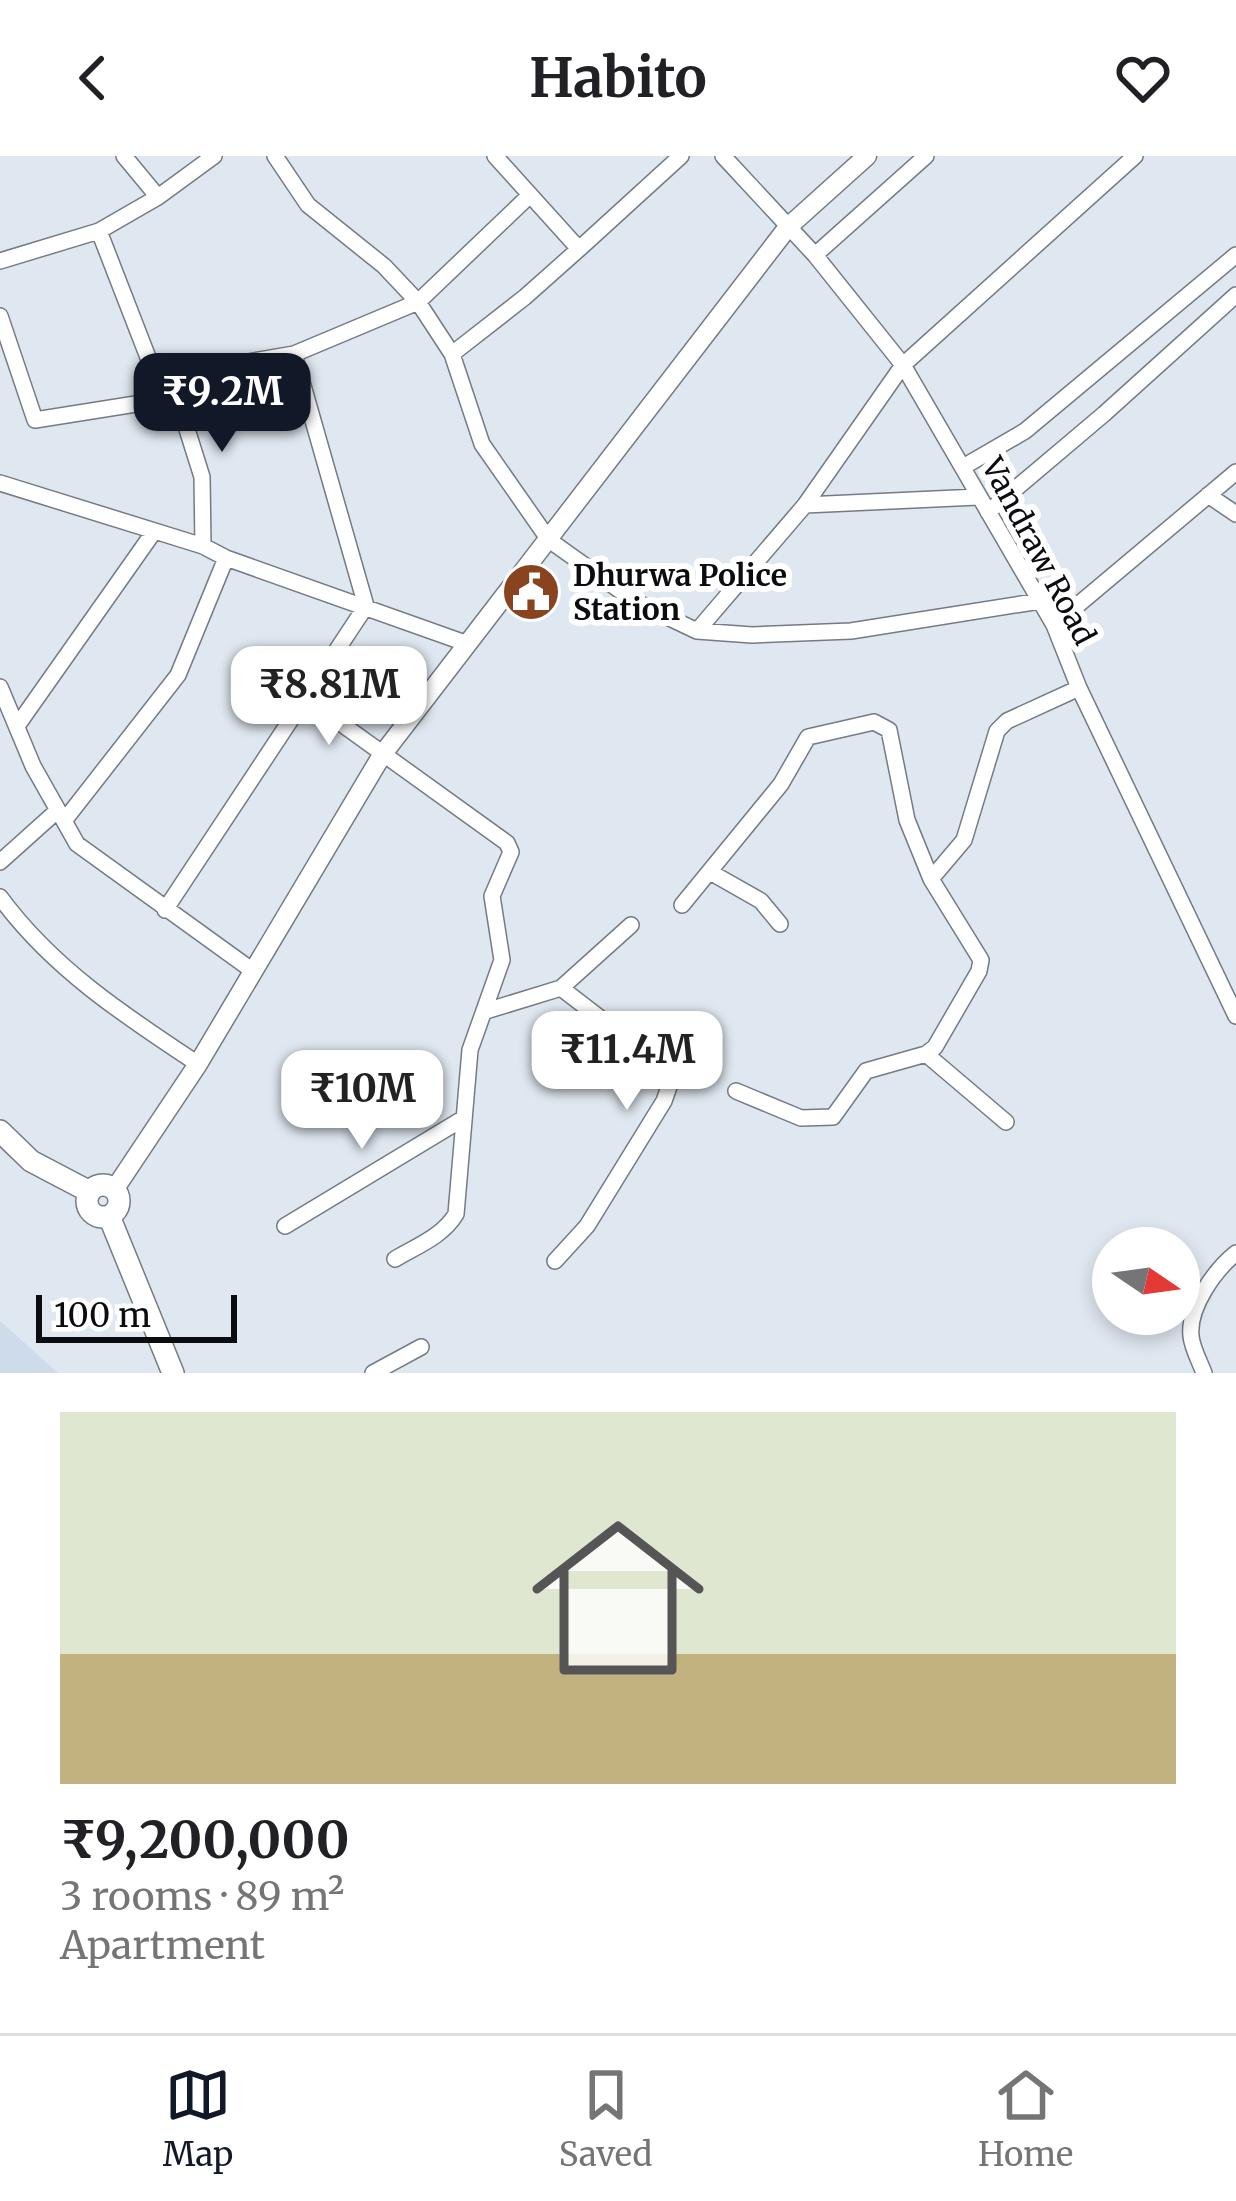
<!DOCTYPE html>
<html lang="en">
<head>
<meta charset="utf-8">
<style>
	body { margin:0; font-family:Merriweather,serif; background:#f2f2f2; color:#202124; height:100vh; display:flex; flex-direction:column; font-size:45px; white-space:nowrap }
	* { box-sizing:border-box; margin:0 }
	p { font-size:39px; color:#757577 }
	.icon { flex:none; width:66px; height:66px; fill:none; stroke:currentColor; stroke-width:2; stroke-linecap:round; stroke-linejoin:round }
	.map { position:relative; height:1217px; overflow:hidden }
	.panel { display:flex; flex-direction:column; background:#fff; flex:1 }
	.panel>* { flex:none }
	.needle { width:78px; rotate:103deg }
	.tools { position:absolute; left:1092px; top:1071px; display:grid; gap:24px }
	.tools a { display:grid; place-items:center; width:108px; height:108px; border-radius:50%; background:#fff; box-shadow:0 6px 18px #0003; font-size:60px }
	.scale { position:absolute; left:36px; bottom:30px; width:201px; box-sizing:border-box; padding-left:12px; border:6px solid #0a0c0f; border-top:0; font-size:33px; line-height:42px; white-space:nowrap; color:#0a0c0f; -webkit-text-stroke:9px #fff; paint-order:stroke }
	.price { position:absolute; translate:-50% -102px; padding:0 27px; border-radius:24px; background:#fff; color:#222; font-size:39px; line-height:78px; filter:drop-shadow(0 3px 6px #0008) }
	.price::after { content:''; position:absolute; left:50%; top:72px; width:36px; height:27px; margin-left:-18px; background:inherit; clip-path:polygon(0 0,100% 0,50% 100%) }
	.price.selected { background:#111827; color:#fff }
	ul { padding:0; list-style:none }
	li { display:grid; align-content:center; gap:24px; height:636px; padding:0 60px }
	li span { display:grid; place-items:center; height:372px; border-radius:0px; color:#555 }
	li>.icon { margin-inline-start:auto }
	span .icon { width:216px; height:216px; fill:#fffc; stroke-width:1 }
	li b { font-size:51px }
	header { display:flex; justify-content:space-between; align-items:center; height:156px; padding:0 60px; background:#fff; font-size:54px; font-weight:700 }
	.menu { display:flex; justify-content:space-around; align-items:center; height:168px; border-top:3px solid #e0e0e0; background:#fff; font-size:33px; color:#757577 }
	.menu a { display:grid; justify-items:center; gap:6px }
	.menu .selected { color:#111827 }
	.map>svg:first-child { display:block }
	.built { fill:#cedbea }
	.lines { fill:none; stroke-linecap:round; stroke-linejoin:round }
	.minor-casing { stroke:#747b83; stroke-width:18 }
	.tertiary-casing { stroke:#747b83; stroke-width:21 }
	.secondary-casing { stroke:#747b83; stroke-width:24 }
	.minor { stroke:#fff; stroke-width:15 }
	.tertiary { stroke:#fff; stroke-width:18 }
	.secondary { stroke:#fff; stroke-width:21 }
	.labels { text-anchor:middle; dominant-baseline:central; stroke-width:12; stroke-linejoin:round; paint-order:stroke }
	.street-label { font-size:30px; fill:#0a0c0f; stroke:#fff }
	.poi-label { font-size:30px; font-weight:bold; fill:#0a0c0f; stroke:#fff; text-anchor:start }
</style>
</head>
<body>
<header><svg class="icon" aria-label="back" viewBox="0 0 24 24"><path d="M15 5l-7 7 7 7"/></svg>Habito<svg class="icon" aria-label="heart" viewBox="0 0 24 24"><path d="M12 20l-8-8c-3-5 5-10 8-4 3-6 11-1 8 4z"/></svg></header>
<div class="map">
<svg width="1236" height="1217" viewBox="0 0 1236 1217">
	<rect width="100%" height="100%" fill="#dfe7f0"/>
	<path class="built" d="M0,1165l58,52h-58z"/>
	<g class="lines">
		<g class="minor-casing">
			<path id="minor" d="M124,0l34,41
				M275,0l33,49 76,61 34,36 34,52 30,90 67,96 87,62 61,29 55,4 99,-4 189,-30
				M495,0l84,93 102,-93
				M723,0l92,99 88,110 151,260 25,63 157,328
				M99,75l57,147 138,-24 124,-52 112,-107
				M815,99l111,-99
				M0,105l99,-30 59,-34 56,-41
				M0,160l35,104 107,-17 12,-9 2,-16
				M452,198l73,-57 54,-48
				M170,219l32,102 1,69
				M963,311l62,-36 211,-176
				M0,327l203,63 23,12 242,86
				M1208,339l28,19
				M805,349l173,-8
				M988,356l116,-98 132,-119
				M1054,469l182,-153
				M697,475l108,-126 98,-140 232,-209
				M0,531l33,79 44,78 176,127
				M307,543l200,144 4,9 -19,44 10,64 -32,90 -14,164c-13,22 -39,32 -61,45
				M17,570l136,-193
				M64,665l114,-146 48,-117
				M0,706l58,-52
				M710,716l51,29 19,23
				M931,723l33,-39 33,-109 10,-10 72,-33
				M0,741c52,71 125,119 198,167
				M682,749l99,-121 27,-47 66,-15 15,8 18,90 24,59 50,81 -2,11 -44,76 -9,7 -60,17 -33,46 -32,1 -65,-27
				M165,754l201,-304 -72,-252
				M486,855l75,-23 70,-63
				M926,898l80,68
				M285,1070l179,-108
				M555,1105l32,-35 77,-125 7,-20 -6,-13 -104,-80
				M373,1217l48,-26
				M1204,1217c-4,-11 -12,-25 -13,-37 -3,-29 24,-66 45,-83"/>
		</g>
		<g class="tertiary-casing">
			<path id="tertiary" d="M114,1034l84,-126 184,-309 406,-528 79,-71"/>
		</g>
		<g class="secondary-casing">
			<path id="secondary" d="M0,975l31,30 59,31
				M87 1045a16 16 0 1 1 32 0a16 16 0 1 1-32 0Z
				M109,1060l64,157"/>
		</g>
		<use href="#minor" class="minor"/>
		<use href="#tertiary" class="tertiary"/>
		<use href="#secondary" class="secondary"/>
	</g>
	<defs>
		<g id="civic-disc" transform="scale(3)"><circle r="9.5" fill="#8a431f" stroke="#fff"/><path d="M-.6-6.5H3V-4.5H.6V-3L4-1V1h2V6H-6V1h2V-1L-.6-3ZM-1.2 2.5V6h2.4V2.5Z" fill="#fff"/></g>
	</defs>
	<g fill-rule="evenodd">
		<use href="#civic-disc" x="531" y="436"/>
	</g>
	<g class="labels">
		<g class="street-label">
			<text transform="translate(1039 395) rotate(62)">Vandraw Road</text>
		</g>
		<g class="poi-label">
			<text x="573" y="419">Dhurwa Police<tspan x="573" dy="34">Station</tspan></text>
		</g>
	</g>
</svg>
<div class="tools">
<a><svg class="needle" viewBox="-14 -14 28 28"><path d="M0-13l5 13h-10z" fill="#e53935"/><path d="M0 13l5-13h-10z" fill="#757577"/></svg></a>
</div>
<div class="scale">100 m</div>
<b class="price selected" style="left:222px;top:299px">₹9.2M</b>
<b class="price" style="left:329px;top:592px">₹8.81M</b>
<b class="price" style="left:627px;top:957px">₹11.4M</b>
<b class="price" style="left:362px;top:996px">₹10M</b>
</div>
<section class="panel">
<ul>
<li><span style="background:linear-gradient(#dfe7d0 65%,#c2b280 0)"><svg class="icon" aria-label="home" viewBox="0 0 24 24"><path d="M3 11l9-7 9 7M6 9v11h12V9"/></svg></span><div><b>₹9,200,000</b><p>3 rooms · 89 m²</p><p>Apartment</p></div></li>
</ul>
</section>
<nav class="menu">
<a class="selected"><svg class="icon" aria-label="map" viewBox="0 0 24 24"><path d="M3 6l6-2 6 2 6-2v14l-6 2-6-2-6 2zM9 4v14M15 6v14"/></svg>Map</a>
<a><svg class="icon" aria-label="saved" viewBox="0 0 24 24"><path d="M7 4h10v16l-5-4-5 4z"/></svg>Saved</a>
<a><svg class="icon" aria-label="home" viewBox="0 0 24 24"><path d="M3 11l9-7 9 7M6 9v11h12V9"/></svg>Home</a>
</nav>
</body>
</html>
